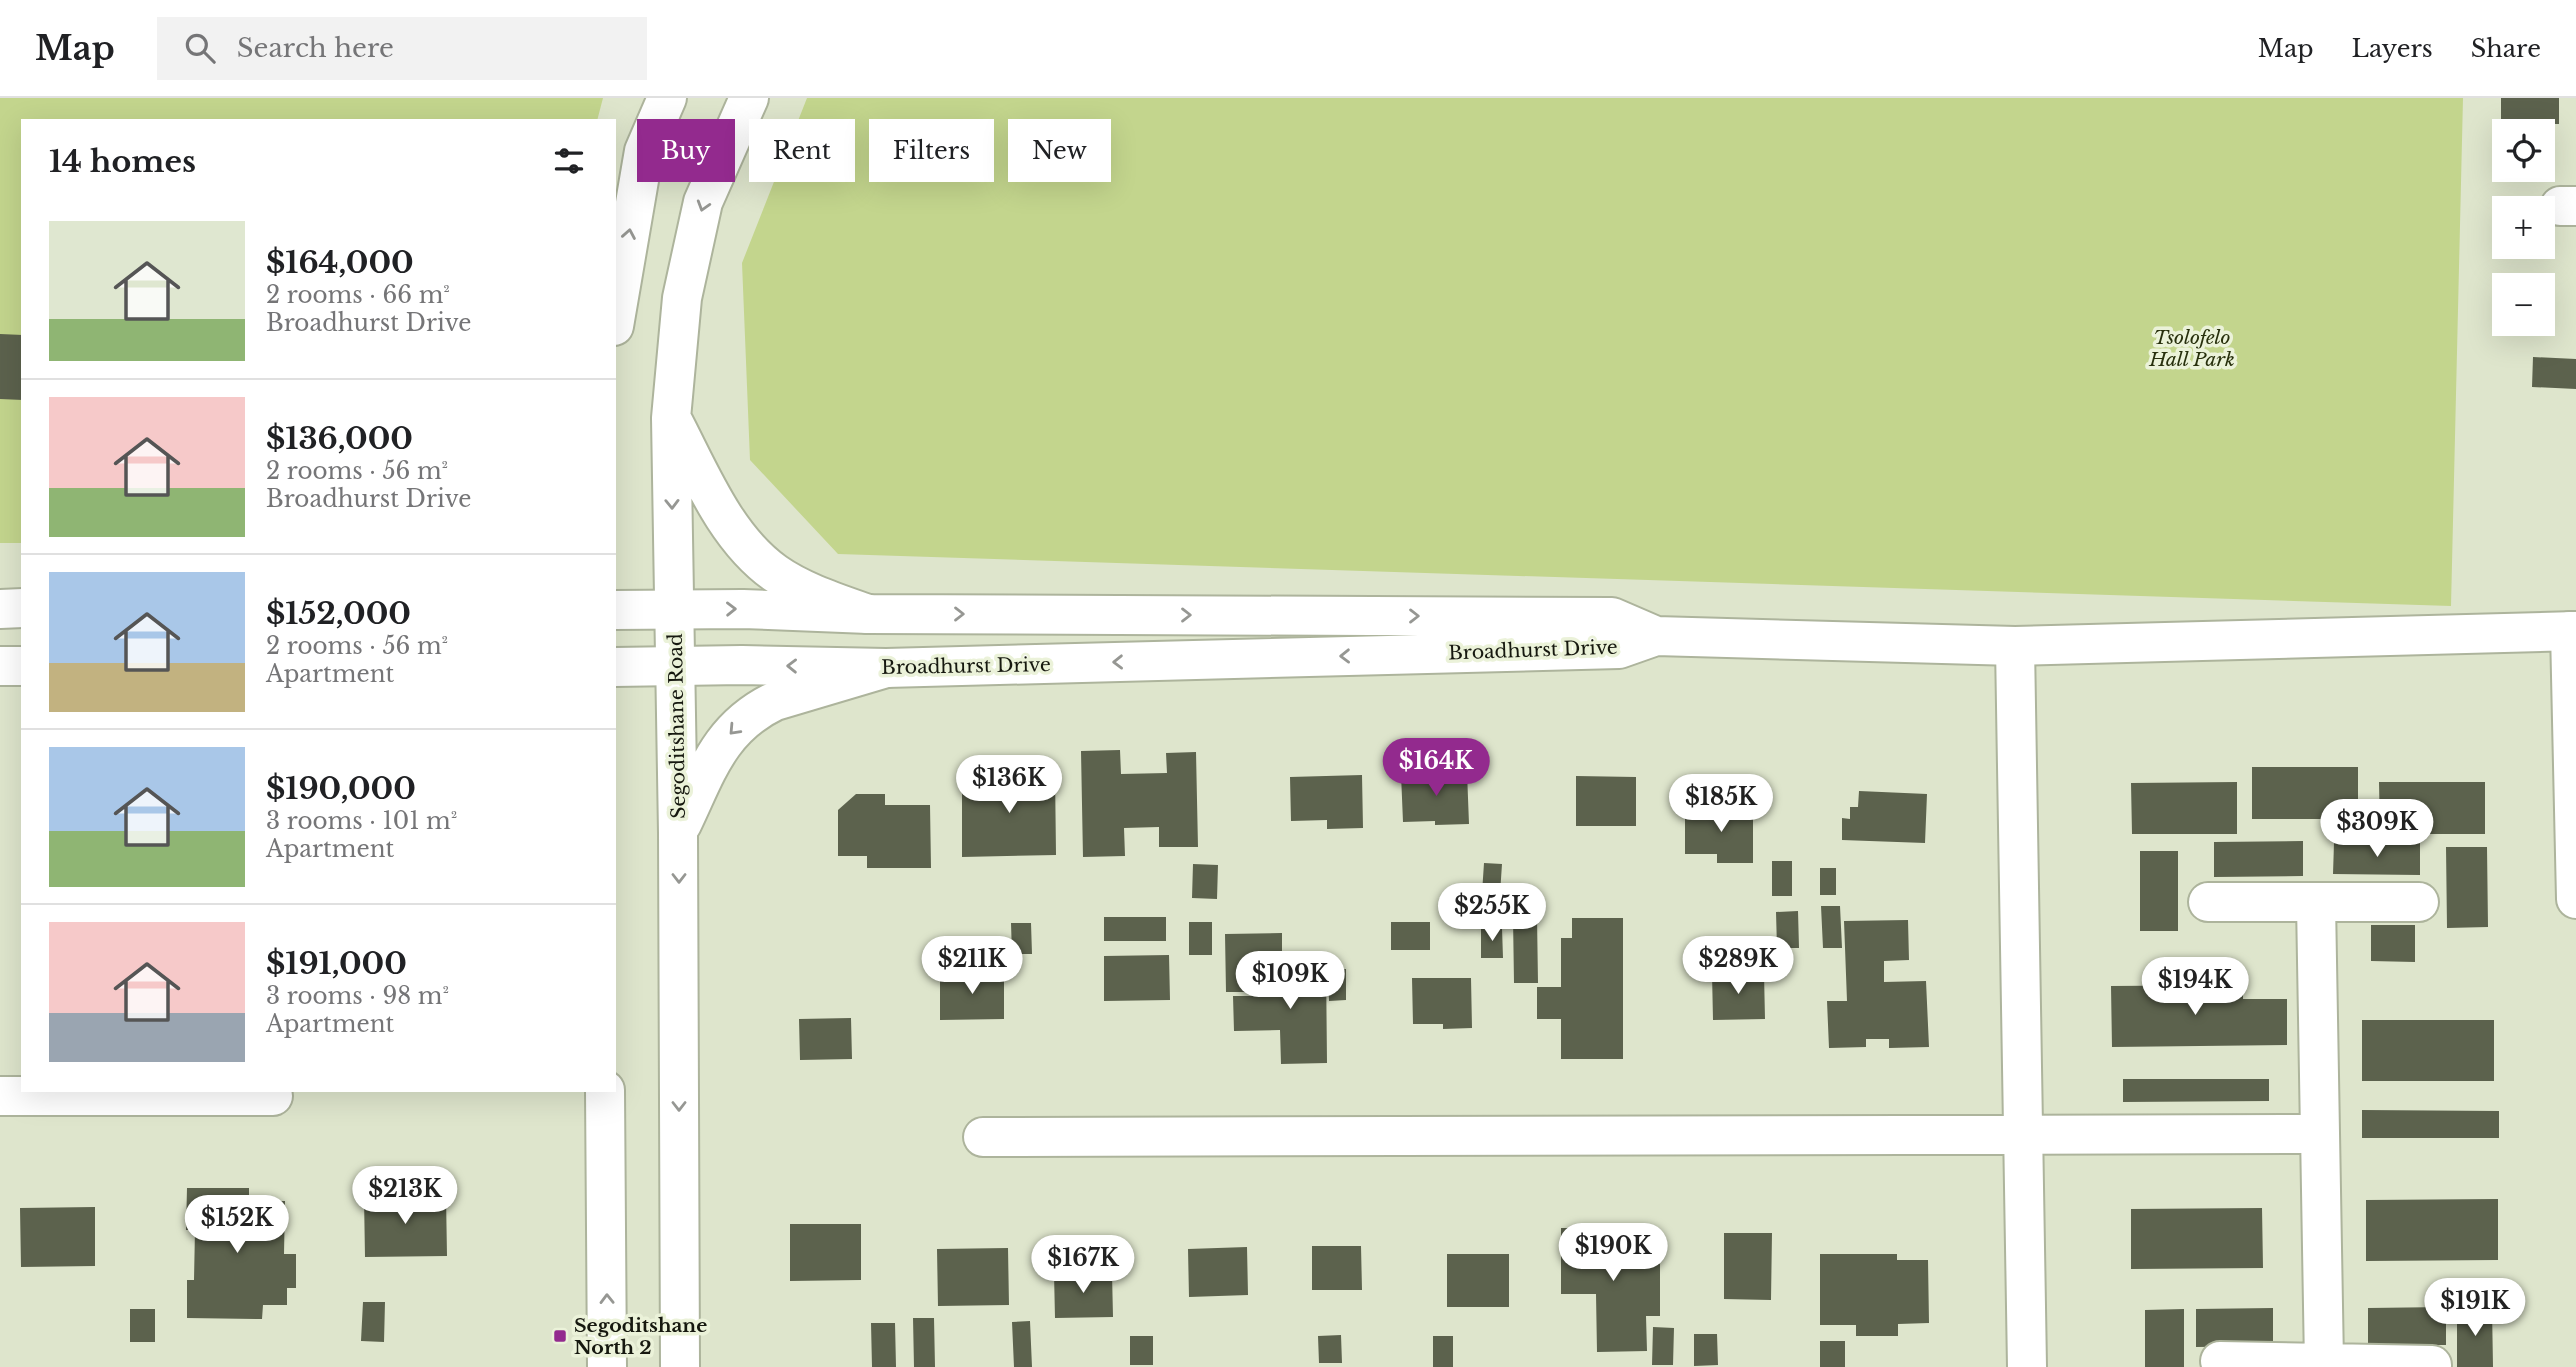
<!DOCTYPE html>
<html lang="en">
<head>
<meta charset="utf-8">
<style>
	body { margin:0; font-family:"Libre Baskerville",serif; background:#f2f2f2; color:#202124; height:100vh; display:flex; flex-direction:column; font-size:26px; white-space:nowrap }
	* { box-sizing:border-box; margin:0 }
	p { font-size:23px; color:#757577 }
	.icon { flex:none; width:38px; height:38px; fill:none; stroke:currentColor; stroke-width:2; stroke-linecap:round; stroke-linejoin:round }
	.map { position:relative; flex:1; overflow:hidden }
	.panel { position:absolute; left:21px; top:21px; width:595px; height:973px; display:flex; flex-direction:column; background:#fff; border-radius:0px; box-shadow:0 7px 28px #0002 }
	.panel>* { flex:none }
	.hud { position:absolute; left:637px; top:21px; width:665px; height:63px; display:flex; gap:14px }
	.controls { position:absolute; left:2492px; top:21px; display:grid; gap:14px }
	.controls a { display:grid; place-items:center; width:63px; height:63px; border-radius:0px; background:#fff; box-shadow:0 7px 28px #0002; font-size:35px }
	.price { position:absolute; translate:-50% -60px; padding:0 16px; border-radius:24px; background:#fff; color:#222; font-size:23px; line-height:46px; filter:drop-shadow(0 2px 4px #0008) }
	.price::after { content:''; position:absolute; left:50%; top:42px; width:21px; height:16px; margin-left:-10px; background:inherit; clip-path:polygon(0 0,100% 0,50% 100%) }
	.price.on { background:#932a8e; color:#fff }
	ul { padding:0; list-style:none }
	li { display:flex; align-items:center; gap:21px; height:175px; padding:0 28px }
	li+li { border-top:2px solid #e0e0e0 }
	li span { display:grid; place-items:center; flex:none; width:196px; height:140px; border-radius:0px; color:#555 }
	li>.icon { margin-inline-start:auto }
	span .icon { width:84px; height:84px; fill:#fffc; stroke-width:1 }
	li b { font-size:30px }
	h2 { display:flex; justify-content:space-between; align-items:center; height:84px; padding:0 28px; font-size:30px }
	.pill { padding:0 24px; border-radius:0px; background:#fff; box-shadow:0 7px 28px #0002; font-size:24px; line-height:63px }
	.pill.on { background:#932a8e; color:#fff }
	header { display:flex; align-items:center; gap:42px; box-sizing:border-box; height:98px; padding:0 35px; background:#fff; border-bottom:2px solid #e0e0e0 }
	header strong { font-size:33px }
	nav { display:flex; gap:38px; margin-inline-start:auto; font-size:24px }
	.search { width:490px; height:63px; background:#f2f2f2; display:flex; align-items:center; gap:18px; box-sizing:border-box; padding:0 24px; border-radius:0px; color:#757577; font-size:26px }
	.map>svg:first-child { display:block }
	.green { fill:#c3d58d }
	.building { fill:#5c624d }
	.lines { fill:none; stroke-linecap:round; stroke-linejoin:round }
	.minor-casing { stroke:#adb49c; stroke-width:42 }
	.tertiary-casing { stroke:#adb49c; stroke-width:42 }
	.secondary-casing { stroke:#adb49c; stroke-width:42 }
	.minor { stroke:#fff; stroke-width:38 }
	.tertiary { stroke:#fff; stroke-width:38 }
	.secondary { stroke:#fff; stroke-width:38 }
	.oneway { stroke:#969793 }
	.poi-dot { fill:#932a8e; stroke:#ebf2d9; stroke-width:2.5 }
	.labels { text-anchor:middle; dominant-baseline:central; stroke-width:7; stroke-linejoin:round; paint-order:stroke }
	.park-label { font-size:19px; font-style:italic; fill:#28300d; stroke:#ebf2d9 }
	.street-label { font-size:19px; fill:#16180f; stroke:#ebf2d9 }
	.poi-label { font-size:19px; font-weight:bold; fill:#16180f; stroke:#ebf2d9; text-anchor:start }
</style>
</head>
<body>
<header>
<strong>Map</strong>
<div class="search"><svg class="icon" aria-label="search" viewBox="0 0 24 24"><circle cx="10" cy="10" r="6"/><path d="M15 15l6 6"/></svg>Search here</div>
<nav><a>Map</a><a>Layers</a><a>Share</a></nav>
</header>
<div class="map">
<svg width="2576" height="1269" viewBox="0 0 2576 1269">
	<rect width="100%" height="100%" fill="#dee5cc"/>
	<path class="green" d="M0,0h603l-6,23h-574v422h-23z
		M807,0h1656l-12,508 -1613,-52 -88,-94 -8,-197z"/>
	<path class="building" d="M2501,0h58v26h-58z
		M0,236l23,1v65l-23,-1z
		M2533,259l43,2v30l-44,-2z
		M1120,652l1,24 46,-1 -1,-20 30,-1 2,95h-39v-20l-35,1 1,28 -42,1 -2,-106z
		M2252,669h106v52h-106z
		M1467,674l2,52 -34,1v-4l-32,1 -2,-48z
		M1055,675l1,82 -94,2v-83z
		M1362,677l1,53 -36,1v-9l-36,1 -1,-44z
		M1576,678l60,1v49h-60z
		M2237,684v52h-105l-1,-51z
		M2379,684h106v52h-105z
		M1859,693l68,3 -2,49 -83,-3v-22l8,1v-12h8z
		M856,696h29v11h45l1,63h-64v-12h-29v-46z
		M1685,711h68v54h-36v-9h-32z
		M2303,743v35l-89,1v-35z
		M2334,745h86v32l-87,-1z
		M2446,749h41l1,80 -41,1z
		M2140,753h38v80h-38z
		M1772,763h20v35h-20z
		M1484,765l18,1 -2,30 -18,-1z
		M1193,766l25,1 -1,34 -25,-1z
		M1820,770h16v27h-16z
		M1821,808h19l2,42h-19z
		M1798,813l1,37h-22l-1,-36z
		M1104,819h62v24h-62z
		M1513,819h24l1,66h-24z
		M1572,820h51v141h-62v-40h-24v-32h24v-49h11z
		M1908,822l1,40 -25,1v21l42,-1 3,66 -40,1v-9h-23v8l-37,1 -2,-47h20l-3,-80z
		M1189,824h23v33h-23z
		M1391,824h39v28h-39z
		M1011,825h20l1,31h-20z
		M2371,827h44v37l-44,-1z
		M1481,830h21l1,30h-22z
		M1282,835v28h-33v31h-23l-1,-58z
		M1169,857l1,45 -66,1v-45z
		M1283,865h43l1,100 -46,1 -1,-34 -46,1 -1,-35h22v-13h6l-1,-12h23z
		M1346,871v31l-17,1 -1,-31z
		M940,875h64v46l-64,1z
		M1712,875h52l1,46 -52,1z
		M1412,880h59l1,50 -29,1v-5h-30z
		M2243,887v14h44v46l-175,2 -1,-61z
		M851,920l1,41 -52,1 -1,-41z
		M2362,922h132v61h-132z
		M2123,981h146v22l-146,1z
		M2362,1012l137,1v27h-137z
		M187,1090h62v13h36l-1,53h12v34h-9v17h-24l-1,14 -75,-1v-38h7l1,-50h-9z
		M446,1098l1,60 -82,1 -1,-60z
		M2498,1101v61l-132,1v-61z
		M95,1109v59l-74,1 -1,-59z
		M2262,1110l1,60 -132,1v-60z
		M790,1126h71v56l-71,1z
		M1561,1130h85v36h14v52h-14l1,35 -50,1 -1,-58h-35z
		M1724,1135h48l-1,67 -47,-1z
		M1312,1148h49l1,44h-50z
		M1247,1149l1,48 -59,2 -1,-48z
		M1008,1150l1,57 -71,1 -1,-57z
		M1447,1156h62v53h-62z
		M1820,1156h77v6h31l1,63 -31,1v12h-42v-11h-36z
		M1054,1175h58l1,44 -58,1z
		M363,1204h22l-1,40 -23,-1z
		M2446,1209v38h-78v-37z
		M2273,1210v38l-77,1v-38z
		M2457,1210h35l1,59h-36z
		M130,1211h25v33h-25z
		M2184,1211v58h-39v-57z
		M913,1220h21l1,49h-21z
		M1030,1223l2,46h-18l-2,-45z
		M871,1225h24l1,44h-24z
		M1653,1229l21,1 -1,37h-21z
		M1694,1236h23l1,31 -24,1z
		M1341,1237l1,28h-23l-1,-27z
		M1130,1238h23v29h-23z
		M1433,1238h20v31h-20z
		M1820,1243h25v26h-25z"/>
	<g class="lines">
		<g class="minor-casing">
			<path id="minor" d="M2560,108h16
				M2570,533l6,268
				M2015,548l12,721
				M2208,804h211
				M2316,805l8,460
				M0,998h273
				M983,1039l1337,-3
				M2220,1263l212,4"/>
		</g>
		<g class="tertiary-casing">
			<path id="tertiary" d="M0,511l23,-1
				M614,512l129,-1 125,5 744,3 44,19
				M0,568h23
				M614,569l128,-2 144,3 733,-19 37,-13 359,10 561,-15"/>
		</g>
		<g class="secondary-casing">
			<path id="secondary" d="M614,228l30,-175 23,-53
				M674,325c27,52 52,115 101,150 27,19 62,30 93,41
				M682,726c25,-52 37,-96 93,-123l111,-33
				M605,992l2,277
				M680,1269l-2,-534 -7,-415 11,-120 21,-96 46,-104"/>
		</g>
		<use href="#minor" class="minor"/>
		<use href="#tertiary" class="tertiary"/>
		<use href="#secondary" class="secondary"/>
	</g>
	<defs><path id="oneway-chevron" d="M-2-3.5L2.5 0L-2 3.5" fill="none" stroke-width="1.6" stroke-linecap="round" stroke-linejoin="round" transform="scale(1.75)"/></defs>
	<g class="oneway">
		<use href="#oneway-chevron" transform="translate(703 108) rotate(107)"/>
		<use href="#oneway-chevron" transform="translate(629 136) rotate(-80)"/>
		<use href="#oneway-chevron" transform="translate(672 406) rotate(89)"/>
		<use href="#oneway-chevron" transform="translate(731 511) rotate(-1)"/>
		<use href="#oneway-chevron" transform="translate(959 516)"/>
		<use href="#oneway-chevron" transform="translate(1186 517)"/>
		<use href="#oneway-chevron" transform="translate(1414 518)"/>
		<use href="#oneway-chevron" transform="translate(1345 558) rotate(179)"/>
		<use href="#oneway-chevron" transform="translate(1118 564) rotate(179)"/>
		<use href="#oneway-chevron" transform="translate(792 568) rotate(-179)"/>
		<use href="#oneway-chevron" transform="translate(734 632) rotate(133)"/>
		<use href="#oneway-chevron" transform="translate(679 780) rotate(90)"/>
		<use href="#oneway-chevron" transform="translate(679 1008) rotate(90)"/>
		<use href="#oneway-chevron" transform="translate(607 1201) rotate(-91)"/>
	</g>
	<rect class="poi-dot" x="553" y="1231" width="14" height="14" rx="3.5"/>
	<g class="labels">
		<g class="park-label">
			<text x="2192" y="239">Tsolofelo<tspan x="2192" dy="22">Hall Park</tspan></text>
		</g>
		<g class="street-label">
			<text transform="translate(1533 552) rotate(-2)">Broadhurst Drive</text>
			<text transform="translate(966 568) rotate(-1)">Broadhurst Drive</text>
			<text transform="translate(677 628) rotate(-91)">Segoditshane Road</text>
		</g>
		<g class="poi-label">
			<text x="574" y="1227">Segoditshane<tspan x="574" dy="22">North 2</tspan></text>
		</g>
	</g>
</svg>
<div class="controls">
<a><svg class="icon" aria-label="locate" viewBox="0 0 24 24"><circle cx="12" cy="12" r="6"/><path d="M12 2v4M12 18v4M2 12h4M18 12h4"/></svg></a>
<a>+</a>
<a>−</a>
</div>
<b class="price on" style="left:1436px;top:700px">$164K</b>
<b class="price" style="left:1009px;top:717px">$136K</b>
<b class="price" style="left:1721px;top:736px">$185K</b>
<b class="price" style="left:2377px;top:761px">$309K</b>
<b class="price" style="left:1492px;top:845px">$255K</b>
<b class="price" style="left:972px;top:898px">$211K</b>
<b class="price" style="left:1738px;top:898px">$289K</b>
<b class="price" style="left:1290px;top:913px">$109K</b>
<b class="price" style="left:2195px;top:919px">$194K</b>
<b class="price" style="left:405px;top:1128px">$213K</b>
<b class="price" style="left:237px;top:1157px">$152K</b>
<b class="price" style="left:1613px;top:1185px">$190K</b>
<b class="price" style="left:1083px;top:1197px">$167K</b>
<b class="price" style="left:2475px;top:1240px">$191K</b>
<div class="hud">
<a class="pill on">Buy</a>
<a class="pill">Rent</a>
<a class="pill">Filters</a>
<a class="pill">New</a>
</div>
<section class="panel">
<h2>14 homes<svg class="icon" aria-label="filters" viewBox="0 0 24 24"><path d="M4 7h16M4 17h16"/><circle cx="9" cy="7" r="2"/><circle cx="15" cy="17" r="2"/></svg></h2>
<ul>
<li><span style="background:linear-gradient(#dfe7d0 70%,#8fb573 0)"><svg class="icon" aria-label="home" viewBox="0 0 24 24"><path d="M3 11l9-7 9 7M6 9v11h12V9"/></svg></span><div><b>$164,000</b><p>2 rooms · 66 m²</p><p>Broadhurst Drive</p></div></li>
<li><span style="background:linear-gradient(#f6c9c9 65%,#8fb573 0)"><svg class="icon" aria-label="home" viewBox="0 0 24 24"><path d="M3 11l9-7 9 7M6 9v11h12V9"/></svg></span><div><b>$136,000</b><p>2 rooms · 56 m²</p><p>Broadhurst Drive</p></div></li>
<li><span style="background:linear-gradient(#a9c7e8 65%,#c2b280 0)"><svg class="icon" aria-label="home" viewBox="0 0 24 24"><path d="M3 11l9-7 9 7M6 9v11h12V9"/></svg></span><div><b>$152,000</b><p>2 rooms · 56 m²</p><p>Apartment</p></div></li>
<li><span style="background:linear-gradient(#a9c7e8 60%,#8fb573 0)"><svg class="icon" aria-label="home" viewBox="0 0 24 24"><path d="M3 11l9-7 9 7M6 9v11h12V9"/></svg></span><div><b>$190,000</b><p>3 rooms · 101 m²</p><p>Apartment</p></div></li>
<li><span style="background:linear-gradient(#f6c9c9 65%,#9aa5b1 0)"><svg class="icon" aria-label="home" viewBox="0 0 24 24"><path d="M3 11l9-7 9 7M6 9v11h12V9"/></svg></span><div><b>$191,000</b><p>3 rooms · 98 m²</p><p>Apartment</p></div></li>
</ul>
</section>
</div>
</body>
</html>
